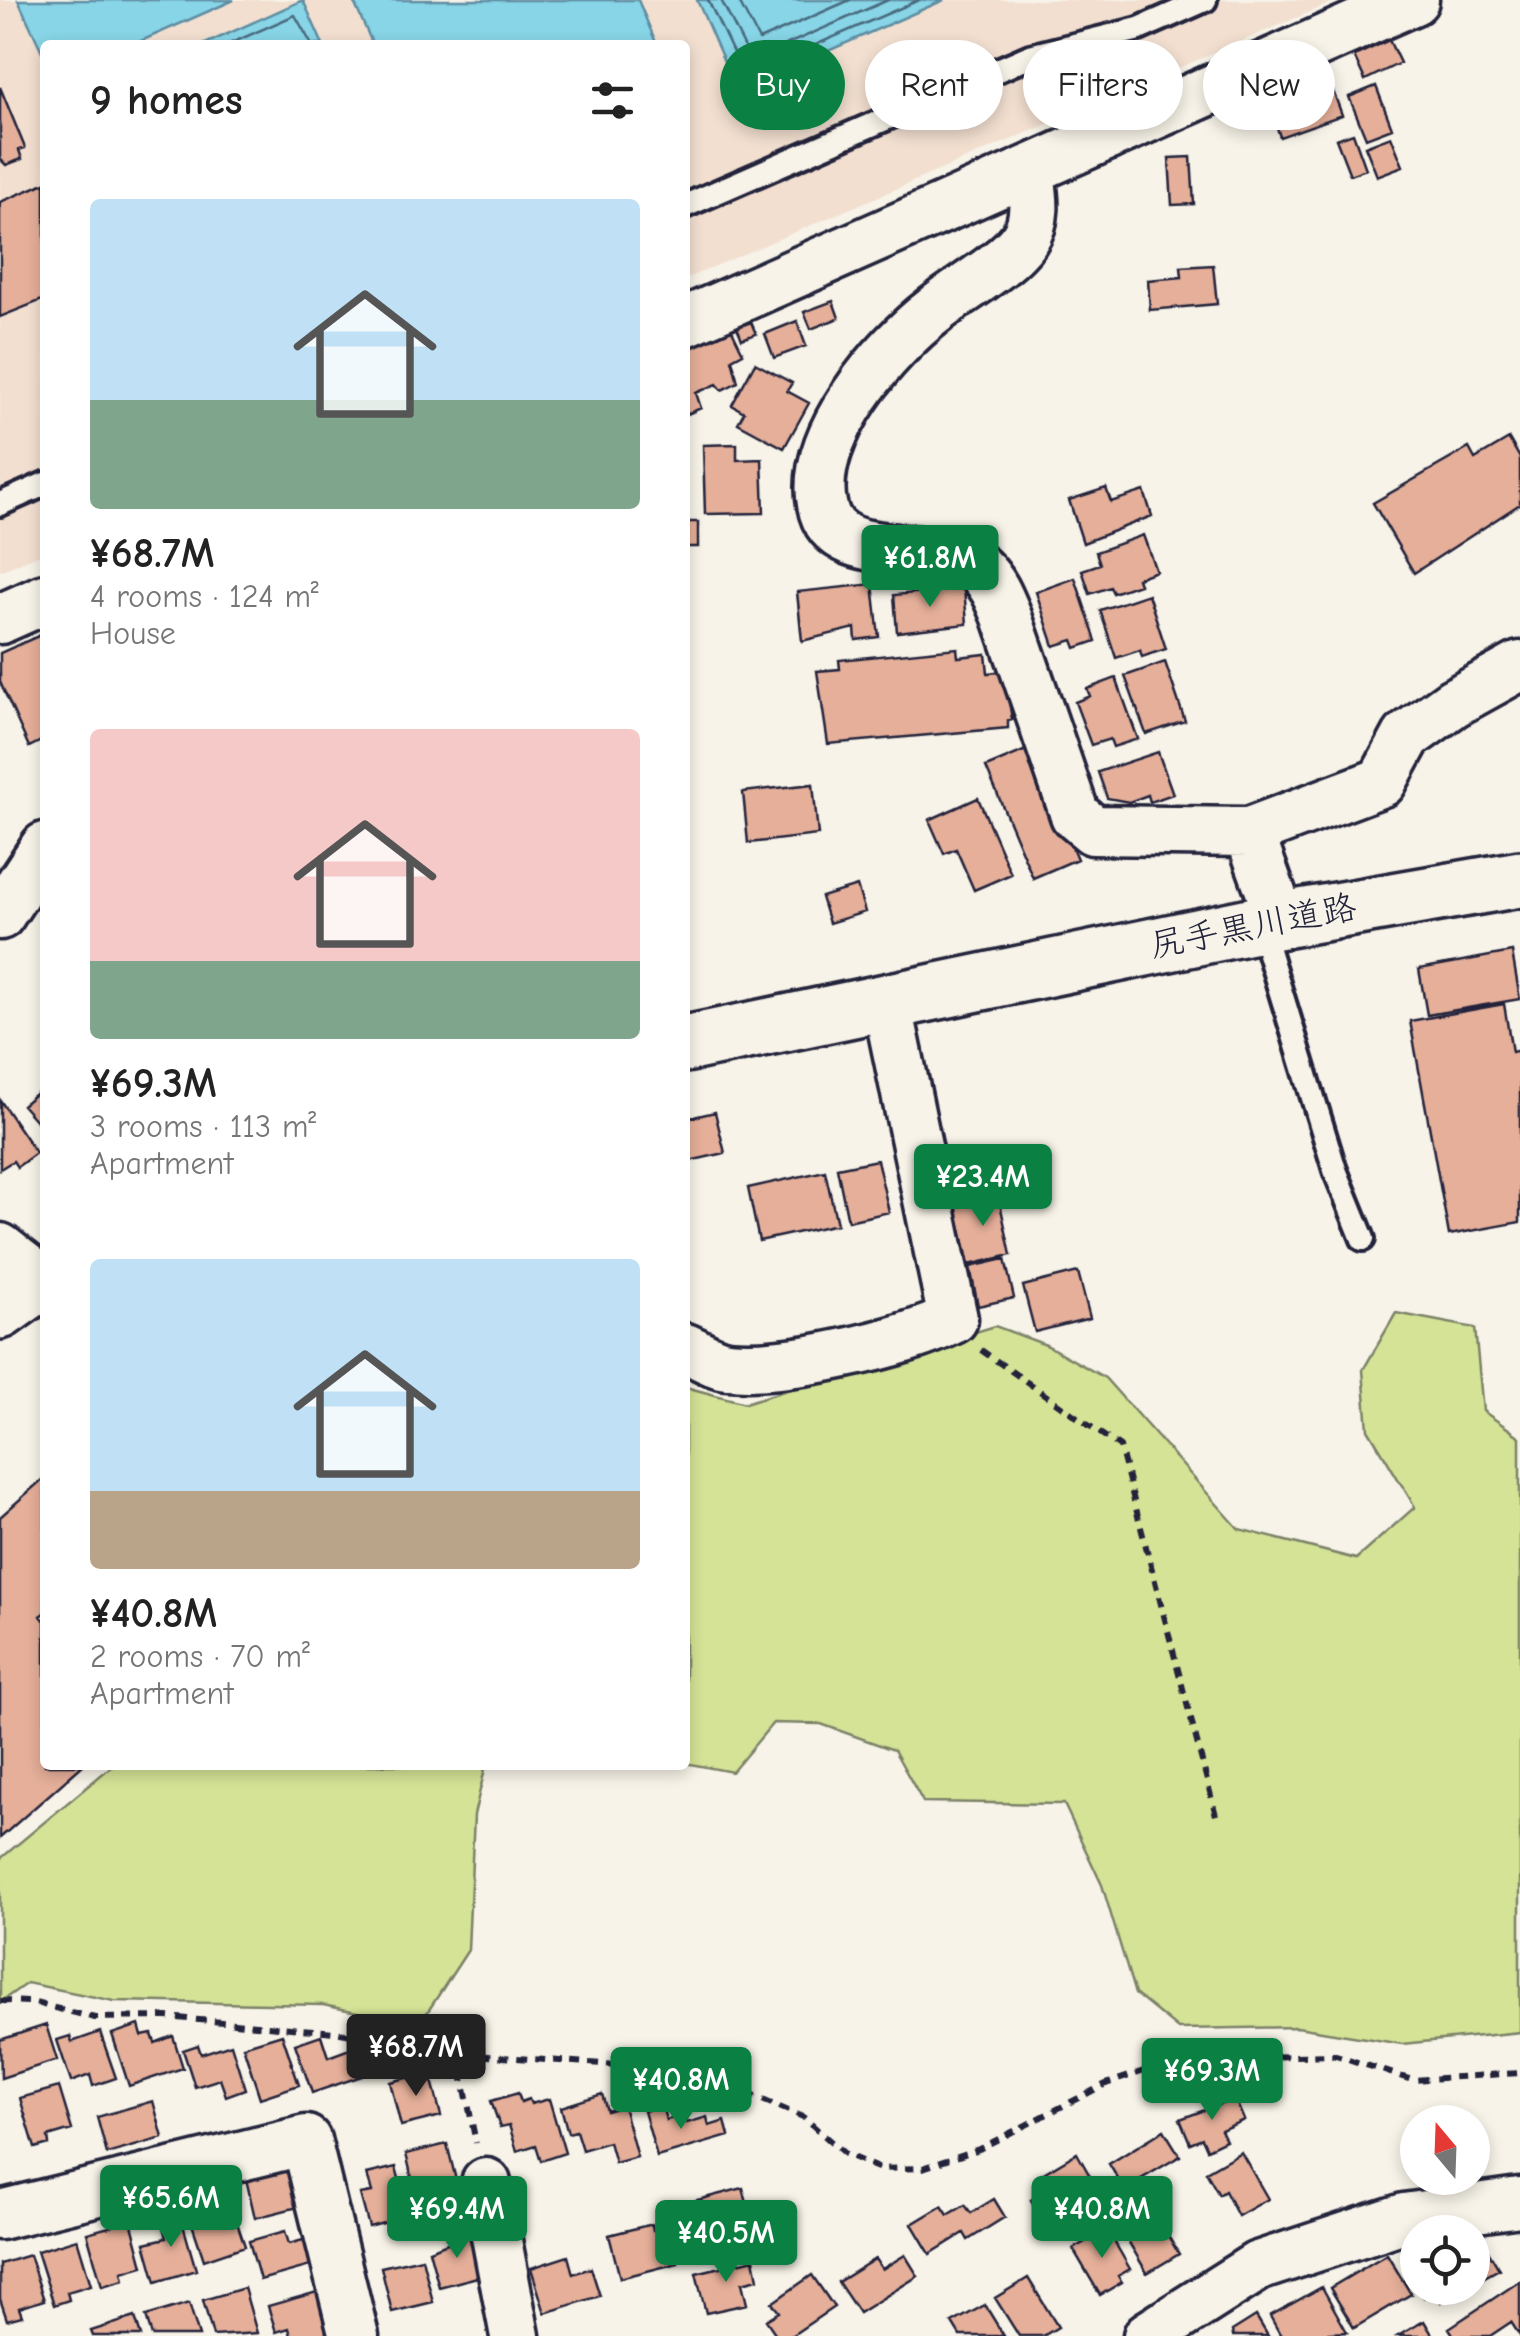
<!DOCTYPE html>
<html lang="en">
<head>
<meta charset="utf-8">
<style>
	body { margin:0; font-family:"Comic Neue","Klee One",sans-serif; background:#f6f6f6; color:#222; height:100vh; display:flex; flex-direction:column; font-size:38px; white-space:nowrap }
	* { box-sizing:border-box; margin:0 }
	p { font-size:32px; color:#767676 }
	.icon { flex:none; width:55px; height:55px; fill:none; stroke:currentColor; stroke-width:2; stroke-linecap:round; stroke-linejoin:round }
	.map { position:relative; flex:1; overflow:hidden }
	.sheet { position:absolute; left:40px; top:40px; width:650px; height:1730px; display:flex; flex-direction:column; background:#fff; border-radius:10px; box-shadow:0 5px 15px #0003 }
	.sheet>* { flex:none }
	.banner { position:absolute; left:720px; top:40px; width:650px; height:90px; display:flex; gap:20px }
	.needle { width:65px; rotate:341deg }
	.fabs { position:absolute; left:1400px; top:2105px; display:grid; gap:20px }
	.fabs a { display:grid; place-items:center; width:90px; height:90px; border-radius:50%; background:#fff; box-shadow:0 5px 15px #0003; font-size:50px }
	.price { position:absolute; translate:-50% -85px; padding:0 22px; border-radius:10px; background:#0b8043; color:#fff; font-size:32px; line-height:65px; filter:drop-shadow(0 2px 5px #0008) }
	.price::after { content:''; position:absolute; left:50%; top:60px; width:30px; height:22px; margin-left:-15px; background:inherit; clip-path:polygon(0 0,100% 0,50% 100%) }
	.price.active { background:#222; color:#fff }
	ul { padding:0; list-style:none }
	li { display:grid; align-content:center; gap:20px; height:530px; padding:0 50px }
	li span { display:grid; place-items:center; height:310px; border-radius:10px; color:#555 }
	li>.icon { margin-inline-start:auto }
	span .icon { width:180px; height:180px; fill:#fffc; stroke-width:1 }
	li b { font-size:42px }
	h2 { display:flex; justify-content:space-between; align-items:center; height:120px; padding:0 50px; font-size:42px }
	.pill { padding:0 35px; border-radius:45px; background:#fff; box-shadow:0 5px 15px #0003; font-size:35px; line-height:90px }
	.pill.active { background:#0b8043; color:#fff }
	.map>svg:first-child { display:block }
	.built { fill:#f2dfd0 }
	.green { fill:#d4e396; stroke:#7b8268; stroke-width:2.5 }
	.water { fill:#87d5e6; stroke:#5f8da2; stroke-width:2.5 }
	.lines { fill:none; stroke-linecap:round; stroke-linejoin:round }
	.shore { stroke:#4a6a7f; stroke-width:2.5 }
	.building { fill:#e5af99; stroke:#22223b; stroke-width:2.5 }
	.service-casing { stroke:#22223b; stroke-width:30 }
	.minor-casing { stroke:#22223b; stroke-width:55 }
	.primary-casing { stroke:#22223b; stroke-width:62 }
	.path { stroke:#22223b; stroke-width:6; stroke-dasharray:10 8; stroke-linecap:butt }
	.service { stroke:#f7f3e8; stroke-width:22 }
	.minor { stroke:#f7f3e8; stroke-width:48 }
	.primary { stroke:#f7f3e8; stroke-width:55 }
	.labels { text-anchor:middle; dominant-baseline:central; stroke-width:10; stroke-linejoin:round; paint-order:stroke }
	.street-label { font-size:35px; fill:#22223b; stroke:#f7f3e8 }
</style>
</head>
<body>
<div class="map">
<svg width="1520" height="2336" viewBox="0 0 1520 2336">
	<rect width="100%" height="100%" fill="#f7f3e8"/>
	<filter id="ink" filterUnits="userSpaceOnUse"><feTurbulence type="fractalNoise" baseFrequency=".01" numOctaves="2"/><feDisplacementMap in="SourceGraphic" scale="20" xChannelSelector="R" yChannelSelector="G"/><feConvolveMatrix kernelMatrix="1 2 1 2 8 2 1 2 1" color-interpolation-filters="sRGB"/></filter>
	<g filter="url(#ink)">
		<path class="built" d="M0,0h1338l-653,279v-234h-640v507l-45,19z"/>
		<path class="green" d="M1396,1313l79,15 8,83 37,26v595l-118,12 -105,-17 -119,2 -43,-35 -33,-109 -38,-81 -141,-2 -29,-52 -73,-26 -48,-1 -41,49 -47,-9v-376l60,16 250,-77 51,19 59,33 134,151 117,30 59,-52 -47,-78 -5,-59z
			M113,1765h373l-12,50 -6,135 -49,75 -96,-20 -209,-4 -87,-18 -27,19v-143z"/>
		<path class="water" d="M18,0h216l-102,45h-87v13z
			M303,0l20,45h-120z
			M353,0h285l19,45h-284z
			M697,0h247l-207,91z"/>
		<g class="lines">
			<path class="shore" d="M708,0l36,76 175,-76
				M721,0l30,60 137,-60
				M738,0l21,40 91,-40
				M227,45l68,-30 17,30"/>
		</g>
		<path class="building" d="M1389,40l11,23 -35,17 -11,-24z
			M1326,72l16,43 -62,22 -9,-28 12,-4 -4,-10 20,-7 -2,-6z
			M1376,86l16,42 -26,10 -17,-41z
			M0,87l25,61 -6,2 3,9 -16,6 -6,-6z
			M1353,133l13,36 -16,6 -14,-36z
			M1391,136l12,30 -26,10 -12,-30z
			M1191,157l3,47 -22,1 -3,-47z
			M45,183v116l-45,18v-115z
			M1213,265l4,39 -67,6 -2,-30 34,-3 -1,-10z
			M833,301l6,17 -28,11 -7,-17z
			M797,321l9,25 -32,12 -9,-24z
			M751,322l5,12 -14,5 -5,-12z
			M730,326l13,27 -11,6 6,23 -16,8 -5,-6 -21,9 5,15 -16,7v-69z
			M755,363l37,20 -5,8 22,12 -25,45 -46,-25 6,-11 -12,-7z
			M1509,439l11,19v46l-106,69 -41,-70 96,-55 6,11z
			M737,444v16l25,-1 2,54 -59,1 -2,-69z
			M1106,488l5,14 33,-11 8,25 -69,27 -14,-43z
			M685,522h13v25h-13z
			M1143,535l13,36 -19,7 2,6 -26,9 -3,-6 -20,7 -8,-24 18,-6 -4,-12z
			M1075,578l21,63 -20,7 -3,-8 -19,6 -18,-54z
			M873,584l6,53 -23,3 -1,-12 -53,13 -5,-49z
			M964,588l3,36 -70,8 -3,-37z
			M1148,594l18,55 -24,8 -2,-7 -24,8 -16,-48z
			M45,633v106l-16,8 -29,-65v-29z
			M957,648l1,9 28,-3 2,19 16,-2 8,48 -4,1v8l-180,16 -11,-73 23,-2 -1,-9z
			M1165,662l20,59 -39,13 -21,-58z
			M1116,678l22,61 -25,8 -3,-8 -19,6 -16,-43 15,-6 -3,-7z
			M1031,748l46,111 -44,19 -47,-111z
			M1158,752l15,42 -23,8 -2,-7 -19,7 -22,-4 -9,-26z
			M813,784l5,51 -70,8 -5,-51z
			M978,798l33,76 -37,16 -18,-41 -12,5 -15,-34z
			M857,886l8,26 -36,11 -8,-26z
			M1512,952l8,47 -93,16 -8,-46z
			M1504,1004l8,48 8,-2v172l-71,13 -39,-214z
			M45,1086v45l-23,-26z
			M0,1100l36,53 -19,14 -4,-6 -13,8z
			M715,1112l10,41 -40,9v-43z
			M877,1160l12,52 -41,9 -11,-53z
			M825,1171l12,53 -78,17 -11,-53z
			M998,1194l13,61 -42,10 -14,-61z
			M1005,1259l9,39 -36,8 -8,-39z
			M1078,1272l12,46 -55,14 -12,-46z
			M45,1477v136l-4,3 4,5v144h38l-83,73v-321z
			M46,2025l11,35 -56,18 -1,-38z
			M139,2025l3,11 10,-2 3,9 18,-7 10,32 -54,18 -17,-52z
			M100,2032l16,46 -23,8 -3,-11 -19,7 -14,-42 13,-4 2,6z
			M282,2034l17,51 -39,13 -17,-52z
			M321,2035l7,22 24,-9 10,28 -50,17 -17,-49z
			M231,2044l14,45 -19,7 -6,-17 -25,8 -12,-37 15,-5 3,9z
			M430,2072l11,44 -40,10 -11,-44z
			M59,2087l13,43 -24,7 1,7 -14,4 -15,-50z
			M518,2093l3,9 8,-3 2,5 18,-5 16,54 -24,8 -5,-16 -19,6 -8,-26 -9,2 -9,-26z
			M602,2094l5,17 16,-5 14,51 -22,6 -6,-21 -27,8 -6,-19 -8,2 -7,-26z
			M1235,2099l9,21 -23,10 5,10 -19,9 -5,-11 -12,5 -10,-24z
			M153,2101l10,37 -56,16 -10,-37z
			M662,2106l4,14 19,-5 2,8 20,-6 2,9 16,-5 4,15 -72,21 -13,-46z
			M1164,2130l16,26 -56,33 -15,-25z
			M447,2144l11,44 -41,10 -11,-44z
			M1241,2152l27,47 -30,17 -13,-25 -6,4 -13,-23z
			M1077,2153l18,32 -54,32 -10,-17 14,-9 -8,-14z
			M396,2167l13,49 -40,11 -9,-33 12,-2 -5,-18z
			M294,2168l16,36 -55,14 -9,-39z
			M743,2188l8,30 -49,12 -2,-7 -23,6 -6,-22z
			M214,2190l6,18 11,-3 14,41 -41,14 -20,-60z
			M994,2199l11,18 -37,23 -4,-7 -34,21 -18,-30 30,-18 6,9 17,-10 6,8z
			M1149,2205l30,49 -32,19 -29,-49z
			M179,2211l17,59 -40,12 -11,-39 21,-5 -6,-22z
			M131,2221l12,45 -21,6 2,8 -22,6 -15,-53z
			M652,2224l1,6 15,-4 10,37 -58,15 -11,-43z
			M1107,2229l23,40 -12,7 4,6 -22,13 -27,-46z
			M1476,2230l23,39 -27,15v-52z
			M285,2231l4,13 28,-8 8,26 -65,18 -11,-39z
			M474,2233l11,42 -46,12 -10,-37z
			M77,2239l14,46 -24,7 2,8 -15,5 -17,-54z
			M1387,2254l24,40 -57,34 -24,-40z
			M29,2255l15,45 -25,8 3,8 -15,4 -7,-21v-35z
			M905,2255l13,21 -59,37 -21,-31 37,-23 7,10z
			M568,2256l5,18 18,-6 9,28 -55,17 -14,-45z
			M422,2258l11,44 -41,10 -11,-45z
			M754,2259l4,20 -16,4 5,21 -41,9 -10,-40z
			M812,2275l22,32 -43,29h-14l-11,-16 13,-8 -7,-9z
			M1028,2278l30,49 -15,9h-24l-24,-38z
			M1520,2281v55l-9,-14 -21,14h-36l-5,-8z
			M1322,2287l25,45 -66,4 -11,-20z
			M244,2288l13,45 -44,3 -10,-36z
			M1419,2288h47l-25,14 -7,-10 -10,5z
			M324,2290l13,46h-46l-2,-8 -13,4 -8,-26z
			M189,2303l10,33h-47l-6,-20z
			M985,2305l19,31h-44l-8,-13z
			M1256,2316l12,20h-35l-1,-5z
			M135,2317l6,19h-48l-2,-5z
			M1424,2321l9,15h-35z"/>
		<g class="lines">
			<g class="service-casing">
				<path id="service" d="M685,206l345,-150 109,-27 66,-29
					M0,504l45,-20
					M1260,924l75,246 28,69"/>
			</g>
			<g class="minor-casing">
				<path id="minor" d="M1030,173c3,22 8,46 -6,66 -17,25 -64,51 -89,71 -50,38 -126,126 -113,194 12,68 115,28 157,65 14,13 20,28 27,45l69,201 18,15 156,2 32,89
					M685,322l729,-322
					M0,619l45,-20
					M1249,832l133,-50 25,-46 46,-33 67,-37
					M0,915l45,-68
					M0,1248l45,35
					M685,1348c13,5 29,16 43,17 55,6 176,-21 225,-46l-66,-317
					M486,2183l29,153
					M0,2215l306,-75 48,196
					M1148,2336l110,-70 146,-48 116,-16"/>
			</g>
			<g class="primary-casing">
				<path id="primary" d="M685,1044l575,-120 260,-45
					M0,1311l45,-32"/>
			</g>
			<path class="path" d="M981,1350l139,97 98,376
				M0,2001l31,1 64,16 71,-1 169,15 123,22 233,16 112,47 42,37 35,15 43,-1 56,-19 127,-65 73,-25 157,-4 76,25 108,-7
				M458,2054l18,89"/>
			<use href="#service" class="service"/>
			<use href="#minor" class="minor"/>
			<use href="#primary" class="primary"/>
		</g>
	</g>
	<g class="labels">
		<g class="street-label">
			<text transform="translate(1253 926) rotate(-11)">尻手黒川道路</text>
		</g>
	</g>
</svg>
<div class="fabs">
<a><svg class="needle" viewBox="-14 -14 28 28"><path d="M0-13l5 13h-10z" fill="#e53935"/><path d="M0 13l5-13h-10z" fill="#767676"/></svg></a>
<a><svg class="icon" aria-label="locate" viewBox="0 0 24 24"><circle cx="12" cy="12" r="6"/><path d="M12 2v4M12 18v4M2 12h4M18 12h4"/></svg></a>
</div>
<b class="price" style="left:930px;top:610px">¥61.8M</b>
<b class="price" style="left:983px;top:1229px">¥23.4M</b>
<b class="price active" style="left:416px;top:2099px">¥68.7M</b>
<b class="price" style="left:1212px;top:2123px">¥69.3M</b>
<b class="price" style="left:681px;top:2132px">¥40.8M</b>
<b class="price" style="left:171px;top:2250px">¥65.6M</b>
<b class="price" style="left:457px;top:2261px">¥69.4M</b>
<b class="price" style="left:1102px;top:2261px">¥40.8M</b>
<b class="price" style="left:726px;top:2285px">¥40.5M</b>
<div class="banner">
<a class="pill active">Buy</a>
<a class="pill">Rent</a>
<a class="pill">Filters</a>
<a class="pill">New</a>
</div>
<section class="sheet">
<h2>9 homes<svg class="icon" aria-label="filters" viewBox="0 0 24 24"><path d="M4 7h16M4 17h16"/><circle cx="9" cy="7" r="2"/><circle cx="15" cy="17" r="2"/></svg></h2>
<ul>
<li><span style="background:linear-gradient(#bfe0f5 65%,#7fa58c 0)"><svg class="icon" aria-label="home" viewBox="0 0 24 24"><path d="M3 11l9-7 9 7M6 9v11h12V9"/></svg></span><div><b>¥68.7M</b><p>4 rooms · 124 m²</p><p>House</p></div></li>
<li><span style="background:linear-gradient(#f6c9c9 75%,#7fa58c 0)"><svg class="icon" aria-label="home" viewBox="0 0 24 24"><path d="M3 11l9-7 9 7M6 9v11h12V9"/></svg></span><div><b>¥69.3M</b><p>3 rooms · 113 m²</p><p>Apartment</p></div></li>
<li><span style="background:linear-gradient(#bfe0f5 75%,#b9a48a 0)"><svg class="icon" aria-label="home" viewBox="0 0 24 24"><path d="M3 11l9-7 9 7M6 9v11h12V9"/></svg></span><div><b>¥40.8M</b><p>2 rooms · 70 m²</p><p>Apartment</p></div></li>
</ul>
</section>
</div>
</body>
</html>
